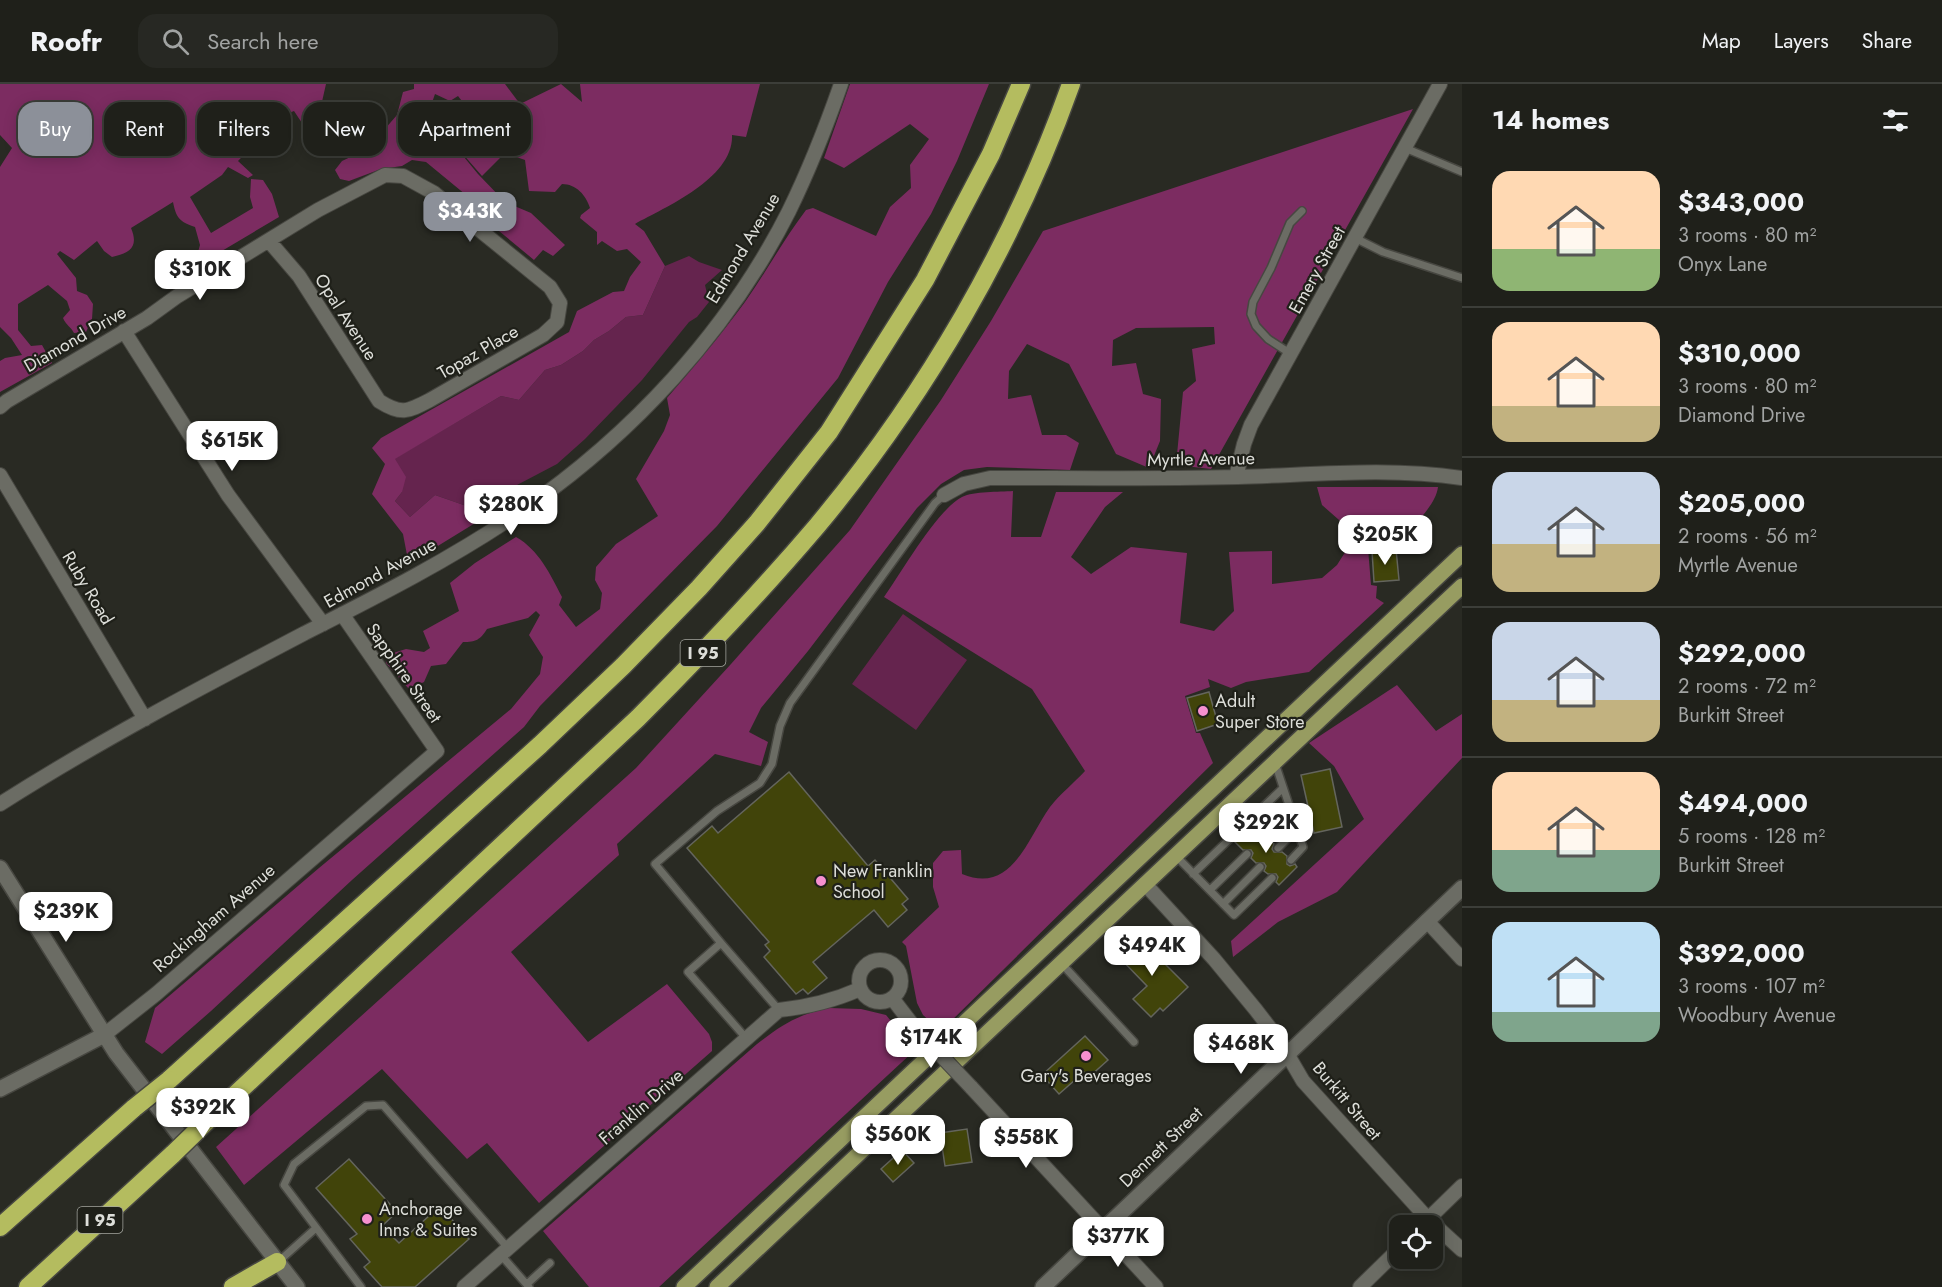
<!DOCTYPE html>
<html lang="en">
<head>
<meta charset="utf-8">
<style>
	body { margin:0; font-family:Jost,sans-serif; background:#272823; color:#f1f3f6; height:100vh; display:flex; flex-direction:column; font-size:22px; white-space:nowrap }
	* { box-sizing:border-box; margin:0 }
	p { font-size:20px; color:#a1a3a2 }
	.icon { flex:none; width:33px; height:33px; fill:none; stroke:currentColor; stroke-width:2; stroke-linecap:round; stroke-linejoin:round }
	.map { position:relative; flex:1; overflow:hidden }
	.details { display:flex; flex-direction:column; background:#1f201a; width:480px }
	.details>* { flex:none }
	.top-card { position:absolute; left:18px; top:18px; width:570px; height:54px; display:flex; gap:12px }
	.buttons { position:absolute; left:1389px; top:1131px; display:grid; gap:12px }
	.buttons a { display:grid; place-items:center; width:54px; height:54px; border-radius:12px; background:#1f201a; box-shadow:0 3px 15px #0003,0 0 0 2px #3c3e39; font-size:30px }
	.price { position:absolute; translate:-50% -51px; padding:0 14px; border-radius:12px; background:#fff; color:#222; font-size:20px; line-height:39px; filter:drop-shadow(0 2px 3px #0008) }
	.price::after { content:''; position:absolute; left:50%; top:36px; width:18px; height:14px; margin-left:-9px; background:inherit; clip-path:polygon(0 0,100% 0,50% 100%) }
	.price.current { background:#8c9099; color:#fff }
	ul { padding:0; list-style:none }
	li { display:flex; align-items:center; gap:18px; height:150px; padding:0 30px }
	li+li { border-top:2px solid #3c3e39 }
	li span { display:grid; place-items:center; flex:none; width:168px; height:120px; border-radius:18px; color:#555 }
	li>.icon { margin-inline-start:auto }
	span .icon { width:72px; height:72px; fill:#fffc; stroke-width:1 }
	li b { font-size:26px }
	h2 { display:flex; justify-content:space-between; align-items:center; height:72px; padding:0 30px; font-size:26px }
	.pill { padding:0 21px; border-radius:18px; background:#1f201a; box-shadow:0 3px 15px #0003,0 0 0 2px #3c3e39; font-size:21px; line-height:54px }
	.pill.current { background:#8c9099; color:#fff }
	header { display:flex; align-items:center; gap:36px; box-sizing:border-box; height:84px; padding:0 30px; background:#1f201a; border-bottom:2px solid #3c3e39 }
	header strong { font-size:28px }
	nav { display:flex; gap:33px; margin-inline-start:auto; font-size:21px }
	.search { width:420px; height:54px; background:#272823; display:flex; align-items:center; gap:15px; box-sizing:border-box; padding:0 21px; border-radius:18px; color:#a1a3a2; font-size:22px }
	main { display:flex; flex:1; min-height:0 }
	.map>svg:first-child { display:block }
	.green { fill:#65244e }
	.forest { fill:#7c2c61 }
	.building { fill:#41440a; stroke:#64655d; stroke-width:1.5 }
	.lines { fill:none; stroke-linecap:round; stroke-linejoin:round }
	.service-casing { stroke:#474741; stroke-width:10 }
	.minor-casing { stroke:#474741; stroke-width:16 }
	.tertiary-casing { stroke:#474741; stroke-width:18 }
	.primary-casing { stroke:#474741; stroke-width:18 }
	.motorway-casing { stroke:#474741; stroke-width:21 }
	.service { stroke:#6b6c64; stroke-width:7 }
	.minor { stroke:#6b6c64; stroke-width:14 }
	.tertiary { stroke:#6b6c64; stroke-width:15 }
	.primary { stroke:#979c61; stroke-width:15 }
	.motorway { stroke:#b4bc5f; stroke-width:18 }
	.minor-bridge-casing { stroke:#474741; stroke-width:16; stroke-linecap:butt }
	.motorway-bridge-casing { stroke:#474741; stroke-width:21; stroke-linecap:butt }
	.minor-bridge { stroke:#6b6c64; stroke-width:14 }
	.motorway-bridge { stroke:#b4bc5f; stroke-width:18 }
	.poi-dot { fill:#f690cf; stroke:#1f2019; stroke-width:2 }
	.labels { text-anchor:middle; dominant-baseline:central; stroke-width:4.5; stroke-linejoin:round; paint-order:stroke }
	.shield { fill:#1f2019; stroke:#a4a59f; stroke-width:1.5 }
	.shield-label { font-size:16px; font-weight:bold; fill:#ddded9 }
	.street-label { font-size:18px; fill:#ddded9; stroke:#1f2019 }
	.poi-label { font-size:18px; fill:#ddded9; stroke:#1f2019; text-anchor:start }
</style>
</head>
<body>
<header>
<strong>Roofr</strong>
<div class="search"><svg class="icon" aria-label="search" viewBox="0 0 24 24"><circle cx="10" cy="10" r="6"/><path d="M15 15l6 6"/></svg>Search here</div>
<nav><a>Map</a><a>Layers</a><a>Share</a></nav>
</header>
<main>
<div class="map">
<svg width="1462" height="1203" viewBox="0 0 1462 1203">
	<rect width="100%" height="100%" fill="#292a23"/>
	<path class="green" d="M689,172l10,6 23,8 -17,15 4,17 -12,15 -8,5 -47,58 -57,59 -28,25 -40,21 -39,25 -43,-15 -25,22 -15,-16 7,-9 -8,-33 107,-63 18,4 26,-30 16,-5 22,-14 11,-11 15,-9 17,-14 17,-2 22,-49z
		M903,530l64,46 -51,70 -64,-46z"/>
	<path class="forest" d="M0,0h326l-7,31 -11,17 -14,-21c-29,10 -36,31 -56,50l15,14 -5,3 -20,-11 -6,8 -32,22 21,36 42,-25 -3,-11 1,-18 12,1 9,14 7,23 -74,44 -7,-9 2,-7 -5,-18c-16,-5 -19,-10 -22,-25l-42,26c8,19 -1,25 -19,29l-8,-6 -7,-10 -23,19 -14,-9 -3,3 19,24 1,13 10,4 6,9 -1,15 -6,13 -12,1c-3,-6 -8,-8 -11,-15l7,-8 -3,-9 -19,-16 -30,19v26l13,16 11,-1 10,18 -52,29v-31l5,-3 17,-3 -11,-17 -11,-11v-160l12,-19 -12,-13z
		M414,0h91l15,20 41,-20 21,18 -2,-18h180l-14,53 -14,-2c2,43 -66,72 -97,89l9,7 21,35 -22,49 -17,2 -17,14 -15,9 -11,11 -22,14 -16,5 -26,30 -18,-4 -106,63 11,18 -4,15 -7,9 15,16 25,-22 43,15 39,-25 -1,13 -88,54 -21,3 -4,-21 -31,-40 13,-30 -13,-16 9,-10 188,-106 8,-21 36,-19 11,-1 6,-14 11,-15 -14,-13 -10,2 -15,-10 -5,4v-13l-17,-14 1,-3 9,-7c-4,-13 -14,-24 -28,-24l-7,8 -26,-1 -4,-31 -20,-7 -23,23 -20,-23 20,-26 -24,-31 -8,5 -15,-7 -16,46 5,9 7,3 15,-3 18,8 14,17 27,28 26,11 34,32 -12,11 -10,-6 -9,10 -35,-29 1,-8 -74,-61 -14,-2 -10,6 -21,3 -32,12 -9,-2 -5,-9 7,-9 19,-9 23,-22 13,-15 6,-23 11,-3z
		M850,0h139l-32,77 -26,53 -43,68 -50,96 -121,148 -177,180 -16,21 -172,153 -141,131 -49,43 -17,-12 10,-34 164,-140 192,-159 29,-35 3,-17 -14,-22 11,-20 -4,-4 -8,7 -41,11c-7,11 -11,13 -24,13l-17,22 -15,2 -7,16 -15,7 -23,-26 4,-9 16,-5 18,3 6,-4 -7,-17 36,-20 -9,-28 25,-20 41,-26c23,13 34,37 46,60l-3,8 17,22 24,-18 2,-16 -7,-13 1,-13 20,-23 42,-28 -22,-37 28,-48 6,-16 -3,-17c27,-31 54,-63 78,-96 21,-30 39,-63 61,-92l7,-2 63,28 14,-29 21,-19 -1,-23 19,-26 -19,-15 -66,44 -20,-10z
		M1413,25l-202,360 -35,-4 7,-73 13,-11 -4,-32 23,-5 -1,-17 -78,1 -23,12 -1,26 24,-3 7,31 18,5 -1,42 -11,27 -33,-14 -47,-90 -42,-20 -18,27 -1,28 23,-4 11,40h24l13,8 -9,27 -83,-3 -23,3 -23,14 -24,24 -109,143 -47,57 -12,24 19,10 -7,24 -46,-12 -98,90 2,11 -108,97 77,90 79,-58 42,50 3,8v9l-173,152 -52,-60 -20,16 -85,-90 -138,116 -28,-38 420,-379 95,-104 119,-134 91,-130 50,-79 52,-90z
		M1317,403h121c-2,18 -26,42 -42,51 -8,5 -19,6 -28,10l3,37 6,1 -1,12 8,5 -75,69 -63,10 -15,6 -23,-9 2,8 -25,9 11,37h4l13,30 -272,268 -18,-16 -6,-12 -11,-57 -4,-4 37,-35 -6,-20v-24l10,-12 18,-1 1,24c50,21 65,-35 88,-67 10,-13 24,-24 35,-36l-53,-82 -148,-92c17,-24 53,-87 78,-100 12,-6 37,-5 51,-6l-2,46h30l15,-45h67l-18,15 -34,50 20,17 40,-27 56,6 -7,70 34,8 20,-20 -5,-59 43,-1v33l50,-6 15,-13 12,-19 -2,-19 -25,-22z
		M1397,601l39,46 26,-17v44l-125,134 -59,30 -45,35 -2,-16 133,-122 -30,-53 -25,-23z
		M829,924l32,1 25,6 29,35 -256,237h-70l-46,-56 214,-187c26,-20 40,-29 72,-36z"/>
	<path class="building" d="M1396,465l3,31 -25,2 -2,-31z
		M1209,608l9,32 -21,7 -10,-33z
		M1330,685l12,58 -28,6 -13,-58z
		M789,688l79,94 7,-6 33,39 -6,5 5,6 -19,17 -14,-17 -61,52 14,16 -19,16 -5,-5 -7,5 -32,-37 6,-6 -5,-6 4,-3 -82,-94 25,-22 6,7z
		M1254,740l7,7 -2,5 2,3h8l5,5 -2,5 2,3h8l5,4v8l3,2 5,-2 2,3 -18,18 -3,-3 2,-5 -2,-3h-8l-4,-3 2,-5 -2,-3h-8l-5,-5 2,-5 -2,-3h-8l-8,-8z
		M1137,852l51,51 -25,24 -3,-3 -9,9 -18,-18 14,-13 -30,-31z
		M1085,952l23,24 -19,17 -5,-5 -25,22 -17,-19z
		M967,1045l5,33 -27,4 -5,-33z
		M902,1066l12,13 -21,19 -12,-13z
		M349,1075l48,53 -15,14 17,17 41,-37 29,33 -54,48h-33l-18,-20 6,-5 -20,-23 7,-5 -41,-46z"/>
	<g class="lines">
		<g class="service-casing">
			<path id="service" d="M1405,64l57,24
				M1355,154l28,14 79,26
				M1291,270l-23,-15 -12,-13 -5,-12 2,-12 18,-34 19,-45 12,-12
				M1275,679l28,84 -12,13
				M1265,751l26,-25
				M1278,764l20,-20
				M1176,772l58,59 38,-37
				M1193,790l90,-86
				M1210,806l37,-36
				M1223,820l37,-37
				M721,859l-66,-79 62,-53 43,-28 12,-19 8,-38 10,-23 145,-200 9,-8
				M1061,879l73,79
				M746,954l-58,-66 33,-29 58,67
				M500,1170l29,33
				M278,1178l38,-34
				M527,1200l23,-21
				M361,1203l-77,-102 10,-21 72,-58 17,-1 125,143"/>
		</g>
		<g class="minor-casing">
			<path id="minor" d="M124,247l104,164 95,129
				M0,323l7,-6 140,-83 29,-21 142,-87 67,-35 18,1 31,17 116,94 10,16 -3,19 -14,13 -113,65c-23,12 -29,15 -51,1l-80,-125 -30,-35
				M0,391l145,244
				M1236,393l8,-33 7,-19 189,-341
				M944,411l20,-11 26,-6c82,0 165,1 248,-1 73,-2 150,-10 224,1
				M0,720c99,-63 202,-117 305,-171 73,-37 148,-75 215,-121 111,-76 208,-180 269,-301 20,-41 37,-84 52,-127
				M1145,800l69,75 42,51 23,30 24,41 125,138 34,31
				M1427,837l35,38
				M859 897a21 21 0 1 1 42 0a21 21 0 1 1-42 0Z
				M892,914l23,30
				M104,951l52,-41 281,-243 -95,-137
				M971,1003l185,200
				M1423,1140l39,-38
				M464,1203l315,-277c29,-3 54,-9 81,-21
				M1360,1203l40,-39"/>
		</g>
		<g class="tertiary-casing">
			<path id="tertiary" d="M0,784l116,185 181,234
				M0,1005l104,-54
				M1043,1203l419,-399"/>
		</g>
		<g class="primary-casing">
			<path id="primary" d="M684,1203l778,-733
				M717,1203l745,-701"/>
		</g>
		<g class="motorway-casing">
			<path id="motorway" d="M169,996l371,-335 83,-79 76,-78 58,-65 72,-91 96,-152 66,-126 30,-70
				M206,1038l432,-404c62,-62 122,-125 179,-192 109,-131 197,-282 254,-442
				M0,1143l134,-119
				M28,1203l145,-133
				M233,1203l44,-25"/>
		</g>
		<use href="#service" class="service"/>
		<use href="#minor" class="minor"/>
		<use href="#tertiary" class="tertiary"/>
		<use href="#primary" class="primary"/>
		<use href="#motorway" class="motorway"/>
		<g class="minor-bridge-casing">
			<path id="minor-bridge" d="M915,944l56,59"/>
		</g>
		<g class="motorway-bridge-casing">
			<path id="motorway-bridge" d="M134,1024l35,-28
				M173,1070l33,-32"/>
		</g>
		<use href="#minor-bridge" class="minor-bridge"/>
		<use href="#motorway-bridge" class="motorway-bridge"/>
	</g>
	<g class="poi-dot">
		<circle cx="1203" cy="627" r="6"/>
		<circle cx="821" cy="797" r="6"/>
		<circle cx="1086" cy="972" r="6"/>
		<circle cx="367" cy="1135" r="6"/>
	</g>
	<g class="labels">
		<g class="shield">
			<rect x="680.5" y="556" width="45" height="26" rx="4.5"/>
			<rect x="77.5" y="1123" width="45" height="26" rx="4.5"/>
		</g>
		<g class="shield-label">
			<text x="703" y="569">I 95</text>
			<text x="100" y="1136">I 95</text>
		</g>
		<g class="street-label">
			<text transform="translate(743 164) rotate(-59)">Edmond Avenue</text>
			<text transform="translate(1317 186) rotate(-61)">Emery Street</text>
			<text transform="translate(346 233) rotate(57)">Opal Avenue</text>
			<text transform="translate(75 255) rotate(-30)">Diamond Drive</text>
			<text transform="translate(478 268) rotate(-30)">Topaz Place</text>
			<text transform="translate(1201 375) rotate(-1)">Myrtle Avenue</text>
			<text transform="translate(380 489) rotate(-29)">Edmond Avenue</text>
			<text transform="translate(88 504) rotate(59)">Ruby Road</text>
			<text transform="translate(404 589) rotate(55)">Sapphire Street</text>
			<text transform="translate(214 834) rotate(-41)">Rockingham Avenue</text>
			<text transform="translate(1347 1017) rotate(50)">Burkitt Street</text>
			<text transform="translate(641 1023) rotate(-41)">Franklin Drive</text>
			<text transform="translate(1161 1063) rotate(-44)">Dennett Street</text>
		</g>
		<g class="poi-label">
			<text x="1215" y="617">Adult<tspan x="1215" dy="21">Super Store</tspan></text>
			<text x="833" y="787">New Franklin<tspan x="833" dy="21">School</tspan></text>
			<text x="1086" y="992" text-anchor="middle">Gary's Beverages</text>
			<text x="379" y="1125">Anchorage<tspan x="379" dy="21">Inns &amp; Suites</tspan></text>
		</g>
	</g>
</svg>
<div class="buttons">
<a><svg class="icon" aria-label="locate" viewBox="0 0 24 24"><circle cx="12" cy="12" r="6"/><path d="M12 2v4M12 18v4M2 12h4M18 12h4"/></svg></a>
</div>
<b class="price current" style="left:470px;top:159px">$343K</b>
<b class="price" style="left:200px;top:217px">$310K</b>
<b class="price" style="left:232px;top:388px">$615K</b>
<b class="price" style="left:511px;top:452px">$280K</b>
<b class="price" style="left:1385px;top:482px">$205K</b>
<b class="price" style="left:1266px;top:770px">$292K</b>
<b class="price" style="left:66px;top:859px">$239K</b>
<b class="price" style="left:1152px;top:893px">$494K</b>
<b class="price" style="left:931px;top:985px">$174K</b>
<b class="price" style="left:1241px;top:991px">$468K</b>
<b class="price" style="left:203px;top:1055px">$392K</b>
<b class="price" style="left:898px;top:1082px">$560K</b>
<b class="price" style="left:1026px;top:1085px">$558K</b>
<b class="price" style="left:1118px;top:1184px">$377K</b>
<div class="top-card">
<a class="pill current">Buy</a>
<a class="pill">Rent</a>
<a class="pill">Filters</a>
<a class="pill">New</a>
<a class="pill">Apartment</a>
</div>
</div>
<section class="details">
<h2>14 homes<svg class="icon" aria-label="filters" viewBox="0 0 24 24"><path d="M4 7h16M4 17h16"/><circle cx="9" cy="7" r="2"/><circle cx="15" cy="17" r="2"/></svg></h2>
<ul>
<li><span style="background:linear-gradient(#ffd9b3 65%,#8fb573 0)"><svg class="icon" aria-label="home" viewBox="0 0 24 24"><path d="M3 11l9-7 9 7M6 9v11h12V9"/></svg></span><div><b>$343,000</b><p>3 rooms · 80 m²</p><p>Onyx Lane</p></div></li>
<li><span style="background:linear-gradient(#ffd9b3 70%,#c2b280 0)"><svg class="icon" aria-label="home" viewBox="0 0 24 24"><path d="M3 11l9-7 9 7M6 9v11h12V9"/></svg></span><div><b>$310,000</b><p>3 rooms · 80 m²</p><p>Diamond Drive</p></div></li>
<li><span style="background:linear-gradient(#c9d6e8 60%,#c2b280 0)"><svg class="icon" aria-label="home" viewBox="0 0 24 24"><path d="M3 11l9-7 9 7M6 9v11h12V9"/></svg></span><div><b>$205,000</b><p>2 rooms · 56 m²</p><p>Myrtle Avenue</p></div></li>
<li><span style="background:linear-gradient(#c9d6e8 65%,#c2b280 0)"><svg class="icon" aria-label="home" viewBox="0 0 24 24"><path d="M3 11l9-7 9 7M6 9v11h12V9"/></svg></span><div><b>$292,000</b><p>2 rooms · 72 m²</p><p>Burkitt Street</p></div></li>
<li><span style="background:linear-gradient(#ffd9b3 65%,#7fa58c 0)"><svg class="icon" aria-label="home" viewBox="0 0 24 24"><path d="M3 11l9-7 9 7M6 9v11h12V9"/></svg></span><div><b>$494,000</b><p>5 rooms · 128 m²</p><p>Burkitt Street</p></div></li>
<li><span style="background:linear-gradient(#bfe0f5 75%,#7fa58c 0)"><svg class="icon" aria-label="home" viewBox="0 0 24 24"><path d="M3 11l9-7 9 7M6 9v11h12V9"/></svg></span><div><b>$392,000</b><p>3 rooms · 107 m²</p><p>Woodbury Avenue</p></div></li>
</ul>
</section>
</main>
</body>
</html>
